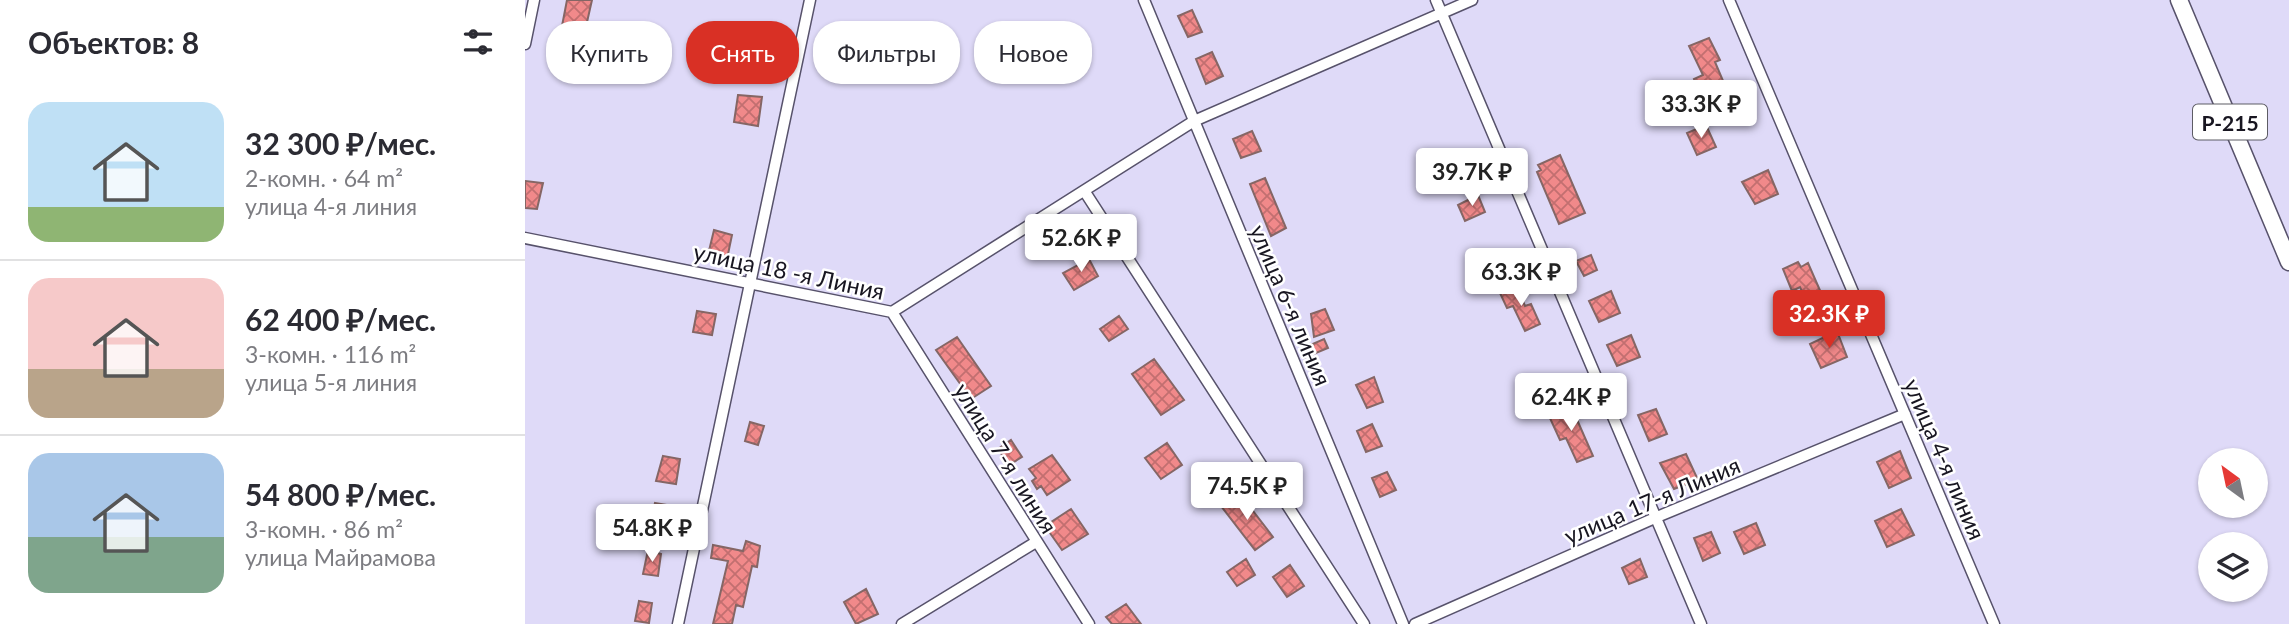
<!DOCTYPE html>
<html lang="ru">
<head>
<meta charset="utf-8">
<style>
	body { margin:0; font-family:Lato,sans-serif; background:#f7f7f7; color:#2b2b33; height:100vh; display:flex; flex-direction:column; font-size:26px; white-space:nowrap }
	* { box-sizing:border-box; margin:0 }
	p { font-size:23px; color:#7c7c81 }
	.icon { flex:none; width:38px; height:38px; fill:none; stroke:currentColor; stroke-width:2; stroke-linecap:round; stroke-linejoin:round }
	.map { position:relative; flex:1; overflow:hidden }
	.panel { display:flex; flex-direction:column; background:#fff; width:525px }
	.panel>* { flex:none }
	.top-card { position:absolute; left:21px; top:21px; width:665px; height:63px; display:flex; gap:14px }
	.needle { width:46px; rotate:327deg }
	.buttons { position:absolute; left:1673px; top:448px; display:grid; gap:14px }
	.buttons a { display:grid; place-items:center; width:70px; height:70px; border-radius:50%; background:#fff; box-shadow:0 2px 5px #0004; font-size:35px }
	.price { position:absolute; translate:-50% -60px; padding:0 16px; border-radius:7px; background:#fff; color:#222; font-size:23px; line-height:46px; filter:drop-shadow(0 2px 4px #0008) }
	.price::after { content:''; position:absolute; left:50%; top:42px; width:21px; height:16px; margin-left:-10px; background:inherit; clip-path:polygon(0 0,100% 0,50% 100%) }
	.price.on { background:#d93025; color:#fff }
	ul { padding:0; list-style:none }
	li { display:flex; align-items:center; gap:21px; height:175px; padding:0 28px }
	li+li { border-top:2px solid #e1e1e2 }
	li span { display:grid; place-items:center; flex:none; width:196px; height:140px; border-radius:21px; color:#555 }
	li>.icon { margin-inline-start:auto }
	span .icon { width:84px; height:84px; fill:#fffc; stroke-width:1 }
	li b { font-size:30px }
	h2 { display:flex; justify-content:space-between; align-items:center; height:84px; padding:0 28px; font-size:30px }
	.pill { padding:0 24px; border-radius:28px; background:#fff; box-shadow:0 2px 5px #0004; font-size:24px; line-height:63px }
	.pill.on { background:#d93025; color:#fff }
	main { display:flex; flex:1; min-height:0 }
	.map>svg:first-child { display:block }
	.building { fill:url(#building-cross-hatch); stroke:#856665; stroke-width:2 }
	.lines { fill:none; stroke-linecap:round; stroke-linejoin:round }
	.minor-casing { stroke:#57526b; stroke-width:13 }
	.trunk-casing { stroke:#57526b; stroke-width:19 }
	.minor { stroke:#fff; stroke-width:10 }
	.trunk { stroke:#fff; stroke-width:16 }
	.labels { text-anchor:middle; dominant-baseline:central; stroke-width:5; stroke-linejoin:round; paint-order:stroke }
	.shield { fill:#fff; stroke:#5d5c64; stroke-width:2 }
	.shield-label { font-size:21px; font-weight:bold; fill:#181621 }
	.street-label { font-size:23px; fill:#181621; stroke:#fff }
</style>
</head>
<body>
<main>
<section class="panel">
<h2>Объектов: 8<svg class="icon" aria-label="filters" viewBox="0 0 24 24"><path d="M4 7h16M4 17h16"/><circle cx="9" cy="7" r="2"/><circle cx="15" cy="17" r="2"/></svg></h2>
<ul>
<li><span style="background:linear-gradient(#bfe0f5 75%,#8fb573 0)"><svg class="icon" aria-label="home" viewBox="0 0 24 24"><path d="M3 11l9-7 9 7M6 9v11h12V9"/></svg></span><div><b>32 300 ₽/мес.</b><p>2-комн. · 64 m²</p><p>улица 4-я линия</p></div></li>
<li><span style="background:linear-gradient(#f6c9c9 65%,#b9a48a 0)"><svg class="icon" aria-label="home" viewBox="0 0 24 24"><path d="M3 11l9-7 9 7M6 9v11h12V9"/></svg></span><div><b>62 400 ₽/мес.</b><p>3-комн. · 116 m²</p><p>улица 5-я линия</p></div></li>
<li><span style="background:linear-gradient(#a9c7e8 60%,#7fa58c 0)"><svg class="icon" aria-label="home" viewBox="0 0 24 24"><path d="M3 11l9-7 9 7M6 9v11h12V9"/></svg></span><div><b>54 800 ₽/мес.</b><p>3-комн. · 86 m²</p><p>улица Майрамова</p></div></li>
</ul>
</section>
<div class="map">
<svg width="1764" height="624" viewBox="0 0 1764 624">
	<defs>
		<pattern id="building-cross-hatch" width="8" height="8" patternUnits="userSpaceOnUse" patternTransform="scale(1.75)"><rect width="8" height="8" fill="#f1898a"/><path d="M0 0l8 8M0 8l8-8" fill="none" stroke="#c26f70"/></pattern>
	</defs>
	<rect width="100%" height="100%" fill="#dfdaf8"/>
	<path class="building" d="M42,0h25l-7,31 -23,-5z
		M667,10l10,22 -14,5 -10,-21z
		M231,37l14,2 -3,21 -15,-3z
		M1184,38l11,22 -5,2 14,33 -24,10 -11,-26 9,-4 -14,-29z
		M687,52l11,24 -17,8 -10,-25z
		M213,95l24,2 -4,29 -24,-4z
		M1181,125l10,22 -19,8 -10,-22z
		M727,131l9,20 -20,7 -8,-19z
		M937,152l9,17 -16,8 -9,-18z
		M1035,155l25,58 -26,11 -22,-52 4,-2 -3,-5z
		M1243,170l10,24 -23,10 -13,-22z
		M740,178l21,50 -15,8 -21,-52z
		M0,181l18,2 -6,26 -12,-1z
		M953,195l7,17 -20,9 -7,-16z
		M189,230l18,5 -5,24 -19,-4z
		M1066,255l6,15 -13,6 -8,-15z
		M564,259l9,17 -24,14 -11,-17z
		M1273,262l3,5 7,-4 21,48 -15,6 -14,-30 -8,4 -9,-22z
		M992,286l8,20 6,-2 9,20 -15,7 -12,-25 -6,2 -7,-15z
		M1086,291l9,22 -21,9 -10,-21z
		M800,309l9,21 -20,7 -3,-23z
		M172,311l19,3 -4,21 -19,-3z
		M594,316l9,13 -19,12 -9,-12z
		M1312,331l10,26 -26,11 -11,-24z
		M1106,335l9,22 -23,9 -10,-21z
		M432,337l34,49 -20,13 -35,-49z
		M799,339l4,9 -24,10 -3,-9z
		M629,359l30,41 -23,15 -29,-41z
		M849,377l9,25 -16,6 -11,-23z
		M1046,406l22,50 -16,6 -11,-24 -6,2 -11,-24z
		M1131,409l11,25 -18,7 -11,-26z
		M225,422l14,4 -6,19 -13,-4z
		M847,424l10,22 -16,6 -9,-21z
		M486,440l11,17 -13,8 -11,-16z
		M642,443l15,22 -21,14 -16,-21z
		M1375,451l11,27 -22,10 -12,-26z
		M1161,454l12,26 -24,9 -14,-26z
		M527,455l18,25 -23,15 -6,-9 -4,3 -5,-8 4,-3 -7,-9z
		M138,456l17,3 -4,25 -20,-3z
		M862,472l9,18 -16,7 -8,-19z
		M715,494l33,43 -18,13 -34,-44z
		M130,503l18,3 -5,25 -19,-4z
		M546,509l17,25 -26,16 -17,-24z
		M1376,509l13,26 -27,12 -12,-26z
		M1231,523l9,22 -21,9 -10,-22z
		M1186,532l9,21 -17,8 -9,-23z
		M221,541l14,5 -3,21 -5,-1 -9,41 -7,-2 -4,19h-19l15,-63 -17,-3 2,-13 30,6z
		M123,550l13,4 -3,22 -15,-2z
		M721,559l9,16 -18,11 -10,-14z
		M1115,559l7,18 -18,7 -7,-16z
		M765,565l14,21 -17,11 -14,-20z
		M341,589l12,25 -22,10 -12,-22z
		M114,601l13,2 -3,20 -14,-2z
		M601,604l15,20h-29l-6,-7z"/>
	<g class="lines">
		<g class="minor-casing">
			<path id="minor" d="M619,0l259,624
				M911,0l265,624
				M1204,0l265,624
				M0,44l9,-44
				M560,192l279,432
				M0,238l367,74 302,-191 278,-121
				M367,312l197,312
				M153,624l132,-624
				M377,624l134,-82
				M890,624l242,-107 248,-103"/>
		</g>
		<g class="trunk-casing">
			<path id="trunk" d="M1654,0l110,262"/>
		</g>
		<use href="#minor" class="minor"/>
		<use href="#trunk" class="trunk"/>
	</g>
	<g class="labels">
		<rect class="shield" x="1668" y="104.5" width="74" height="35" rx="5"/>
		<g class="shield-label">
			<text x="1705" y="122">Р-215</text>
		</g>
		<g class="street-label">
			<text transform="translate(264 271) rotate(12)">улица 18 -я Линия</text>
			<text transform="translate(766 305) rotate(67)">улица 6-я линия</text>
			<text transform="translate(481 458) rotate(58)">улица 7-я линия</text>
			<text transform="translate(1420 459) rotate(67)">улица 4-я линия</text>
			<text transform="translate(1127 500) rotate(-23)">улица 17-я Линия</text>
		</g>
	</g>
</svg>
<div class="buttons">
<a><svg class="needle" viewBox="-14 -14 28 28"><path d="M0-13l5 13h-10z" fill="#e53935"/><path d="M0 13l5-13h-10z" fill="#7c7c81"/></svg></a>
<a><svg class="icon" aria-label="layers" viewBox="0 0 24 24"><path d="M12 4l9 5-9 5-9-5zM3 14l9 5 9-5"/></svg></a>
</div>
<b class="price" style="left:1176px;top:140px">33.3K ₽</b>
<b class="price" style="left:947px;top:208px">39.7K ₽</b>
<b class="price" style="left:556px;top:274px">52.6K ₽</b>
<b class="price" style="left:996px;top:308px">63.3K ₽</b>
<b class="price on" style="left:1304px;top:350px">32.3K ₽</b>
<b class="price" style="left:1046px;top:433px">62.4K ₽</b>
<b class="price" style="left:722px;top:522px">74.5K ₽</b>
<b class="price" style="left:127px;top:564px">54.8K ₽</b>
<div class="top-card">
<a class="pill">Купить</a>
<a class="pill on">Снять</a>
<a class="pill">Фильтры</a>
<a class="pill">Новое</a>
</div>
</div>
</main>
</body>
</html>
